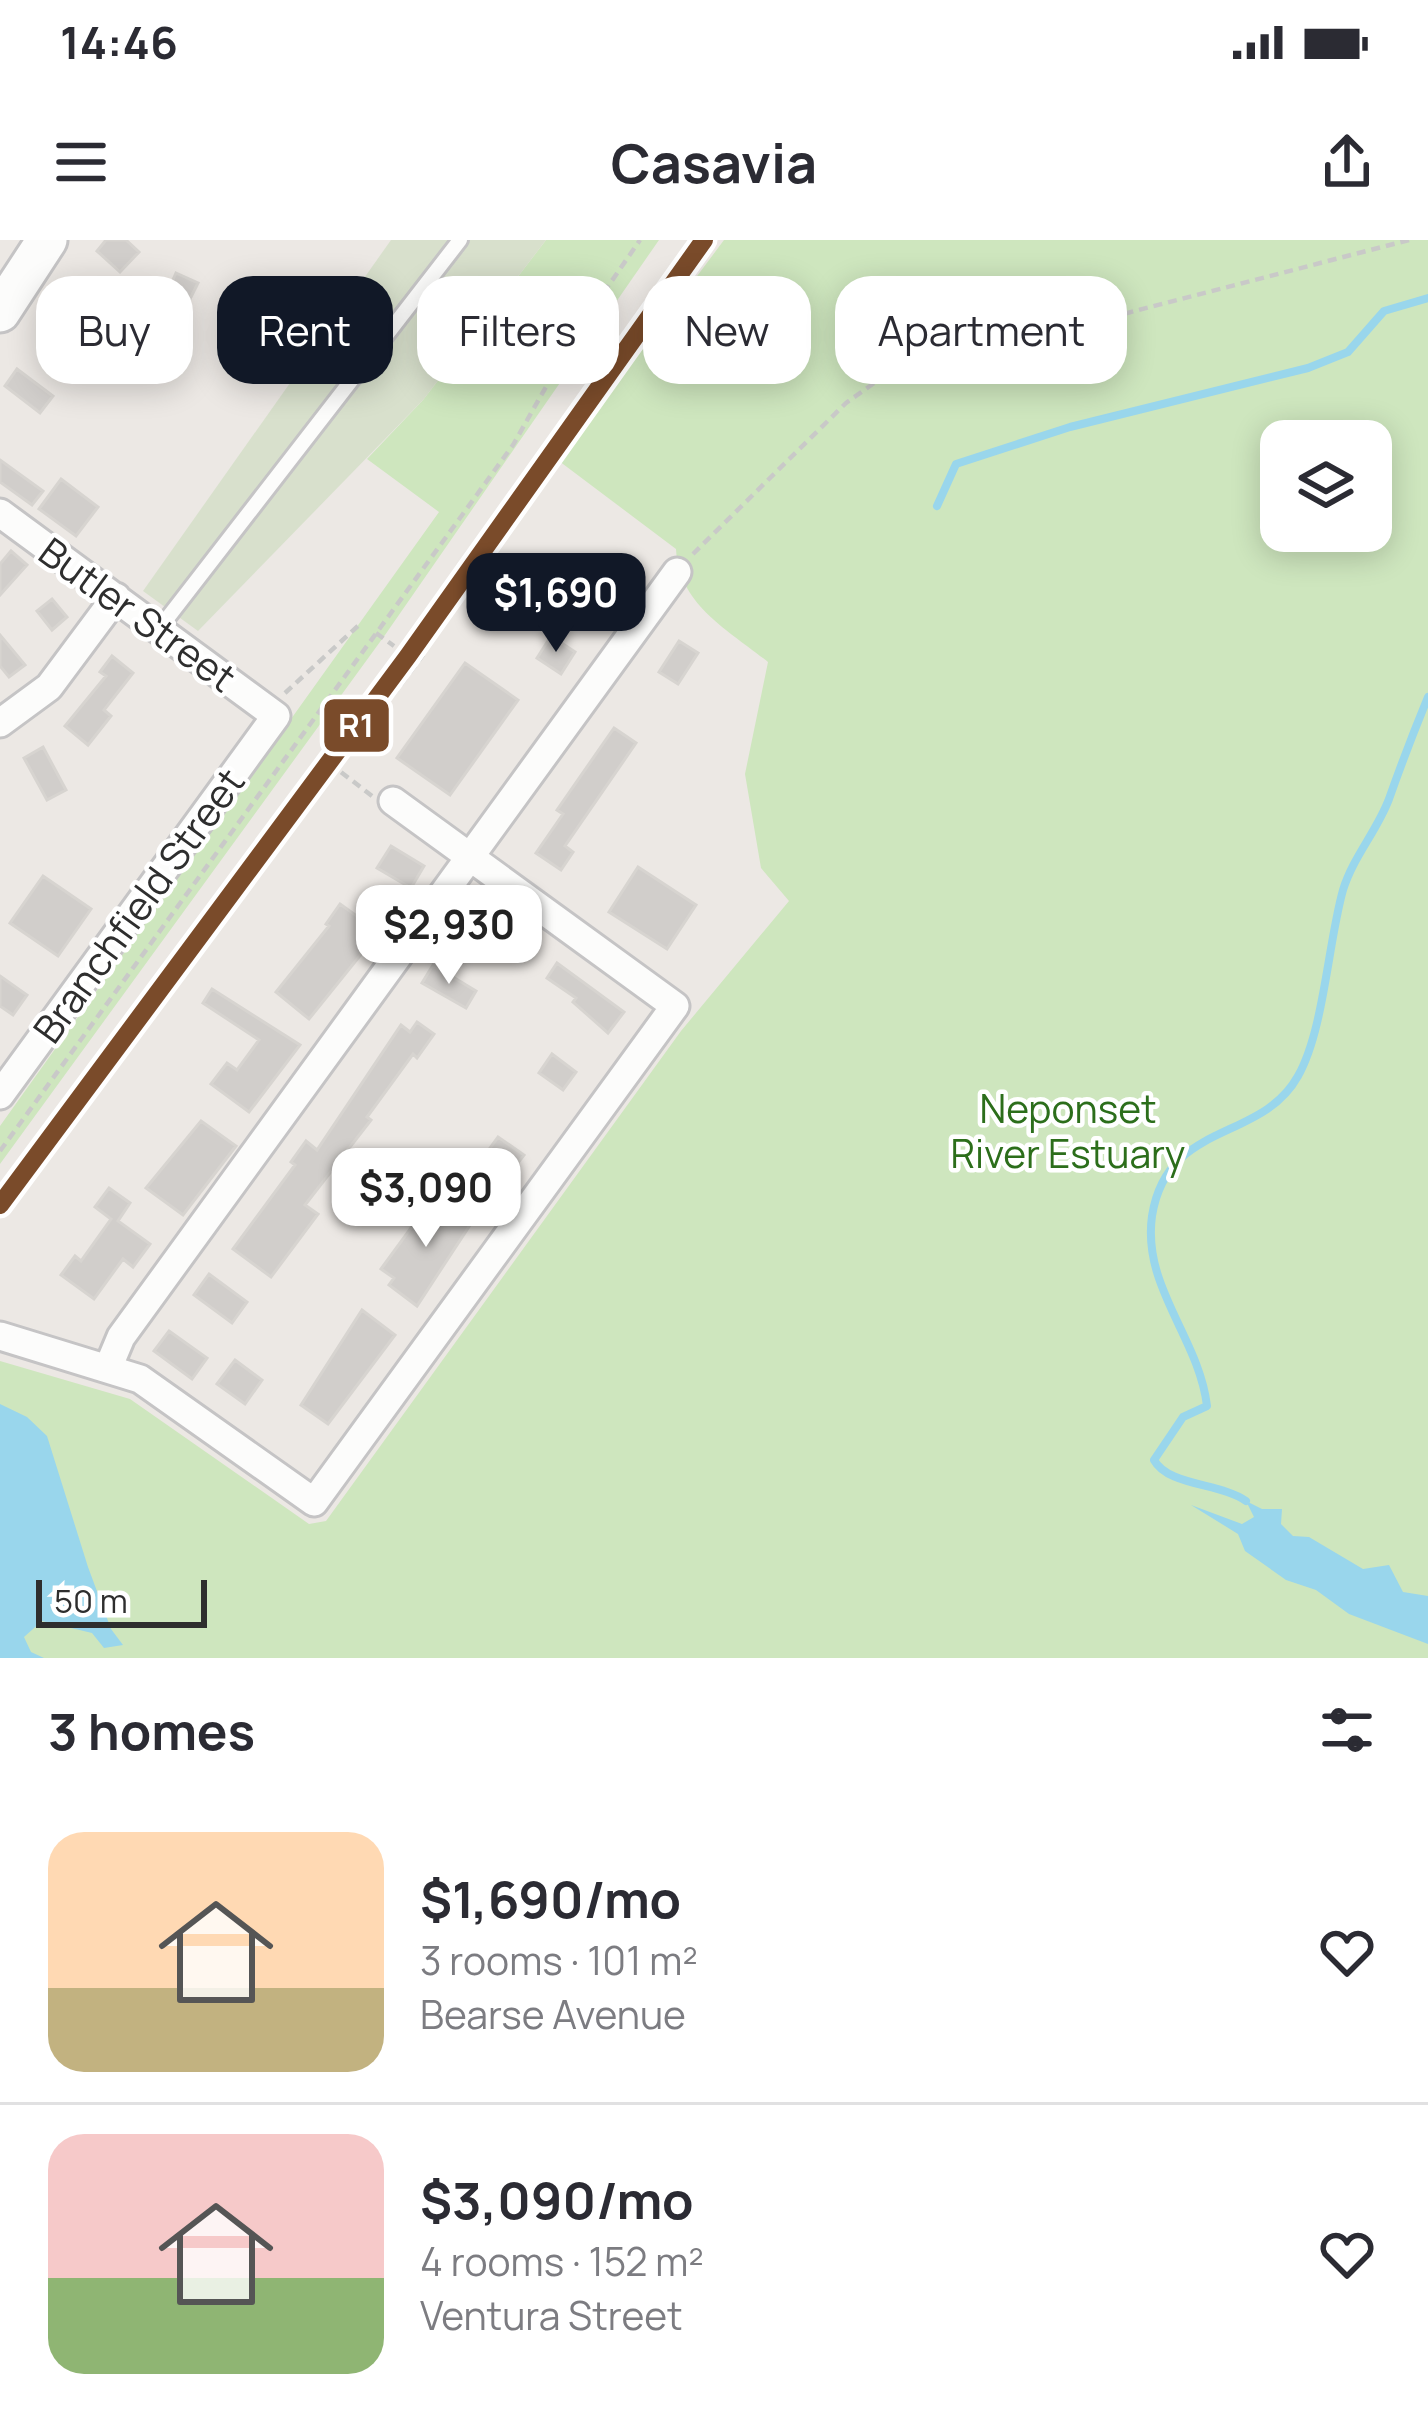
<!DOCTYPE html>
<html lang="en">
<head>
<meta charset="utf-8">
<style>
	body { margin:0; font-family:Manrope,sans-serif; background:#f7f7f7; color:#2b2b33; height:100vh; display:flex; flex-direction:column; font-size:45px; white-space:nowrap }
	* { box-sizing:border-box; margin:0 }
	p { font-size:39px; color:#7c7c81 }
	.icon { flex:none; width:66px; height:66px; fill:none; stroke:currentColor; stroke-width:2; stroke-linecap:round; stroke-linejoin:round }
	.map { position:relative; height:1418px; overflow:hidden }
	.drawer { display:flex; flex-direction:column; background:#fff; flex:1 }
	.drawer>* { flex:none }
	.hud { position:absolute; left:36px; top:36px; width:1356px; height:108px; display:flex; gap:24px }
	.fabs { position:absolute; left:1260px; top:180px; display:grid; gap:24px }
	.fabs a { display:grid; place-items:center; width:132px; height:132px; border-radius:24px; background:#fff; box-shadow:0 6px 30px #0003; font-size:60px }
	.scale { position:absolute; left:36px; bottom:30px; width:171px; box-sizing:border-box; padding-left:12px; border:6px solid #2e2e2e; border-top:0; font-size:33px; line-height:42px; white-space:nowrap; color:#2e2e2e; -webkit-text-stroke:9px #fff; paint-order:stroke }
	.price { position:absolute; translate:-50% -102px; padding:0 27px; border-radius:24px; background:#fff; color:#222; font-size:39px; line-height:78px; filter:drop-shadow(0 3px 6px #0008) }
	.price::after { content:''; position:absolute; left:50%; top:72px; width:36px; height:27px; margin-left:-18px; background:inherit; clip-path:polygon(0 0,100% 0,50% 100%) }
	.price.current { background:#111827; color:#fff }
	ul { padding:0; list-style:none }
	li { display:flex; align-items:center; gap:36px; height:300px; padding:0 48px }
	li+li { border-top:3px solid #e1e1e2 }
	li span { display:grid; place-items:center; flex:none; width:336px; height:240px; border-radius:36px; color:#555 }
	li>.icon { margin-inline-start:auto }
	span .icon { width:144px; height:144px; fill:#fffc; stroke-width:1 }
	li b { font-size:51px }
	h2 { display:flex; justify-content:space-between; align-items:center; height:144px; padding:0 48px; font-size:51px }
	.pill { padding:0 42px; border-radius:36px; background:#fff; box-shadow:0 6px 30px #0003; font-size:42px; line-height:108px }
	.pill.current { background:#111827; color:#fff }
	.status { display:flex; justify-content:space-between; align-items:center; height:84px; padding:0 60px; background:#fff; direction:ltr }
	.status svg { height:33px; fill:currentColor }
	header { display:flex; justify-content:space-between; align-items:center; height:156px; padding:0 48px; background:#fff; font-size:54px; font-weight:700 }
	.map>svg:first-child { display:block }
	.green { fill:#cee6be; fill-rule:evenodd }
	.cemetery { fill:#d8e0cc }
	.water { fill:#99d6ec }
	.lines { fill:none; stroke-linecap:round; stroke-linejoin:round }
	.stream { stroke:#99d6ec; stroke-width:8 }
	.building { fill:#d1cecb; stroke:#d7d4d0; stroke-width:3 }
	.service-casing { stroke:#c5c4c5; stroke-width:20 }
	.minor-casing { stroke:#c5c4c5; stroke-width:33 }
	.secondary-casing { stroke:#c5c4c5; stroke-width:45 }
	.path { stroke:#c9c9c8; stroke-width:4.5; stroke-dasharray:9 6; stroke-linecap:butt }
	.service { stroke:#fcfcfb; stroke-width:14 }
	.minor { stroke:#fcfcfb; stroke-width:27 }
	.secondary { stroke:#fcfcfb; stroke-width:39 }
	.rail-1-casing { stroke:#fff; stroke-width:27 }
	.rail-1 { stroke:#7a4b2a; stroke-width:18 }
	.labels { text-anchor:middle; dominant-baseline:central; stroke-width:9; stroke-linejoin:round; paint-order:stroke }
	.street-label { font-size:39px; fill:#2e2e2e; stroke:#fff }
	.park-label { font-size:39px; fill:#2c6e1b; stroke:#fff }
	.line-badge { stroke:#fff; stroke-width:4.5 }
	.badge-label { font-size:33px; text-anchor:middle; font-weight:bold; fill:#fff }
</style>
</head>
<body>
<div class="status"><b>14:46</b><svg viewBox="0 0 49 12"><path d="M0 12V9h3v3zM5 12V6h3v6zM10 12V3h3v9zM15 12V0h3v12zM26 1h20v11H26zM47 4h2v5h-2z"/></svg></div>
<header><svg class="icon" aria-label="menu" viewBox="0 0 24 24"><path d="M4 6h16M4 12h16M4 18h16"/></svg>Casavia<svg class="icon" aria-label="share" viewBox="0 0 24 24"><path d="M12 15V3M7 8l5-5 5 5M5 13v7h14v-7"/></svg></header>
<div class="map">
<svg width="1428" height="1418" viewBox="0 0 1428 1418">
	<rect width="100%" height="100%" fill="#ece8e4"/>
	<path class="green" d="M546,0h113l-274,395 -385,529v-38l439,-614 -72,-53 56,-59z
		M724,0h704v1418h-1428v-297l130,38 179,125 17,-3 355,-490 108,-130 -28,-33 -16,-94 23,-112c-41,-33 -89,-57 -92,-113l-117,-88zM1281,201h90v90h-90z"/>
	<path class="cemetery" d="M391,0h155l-123,160 -225,231 -55,-40z"/>
	<path class="water" d="M0,1164l27,13 20,19 41,131 23,62 12,16 -19,3 -12,-15 -50,-12 -18,16 7,15 13,6h-44z
		M1246,1261l16,8h20l-1,15 12,12 16,1 54,32 26,-4 14,27 25,4v48l-79,-30 -33,-24 -30,-10 -41,-29 -7,-17 -47,-29 51,19 12,-7z"/>
	<g class="lines">
		<path class="stream" d="M937,266l19,-42 114,-37 238,-59 40,-16 36,-41 44,-13
			M1246,1261c-25,-18 -78,-15 -92,-41l29,-43 24,-11c-8,-68 -65,-119 -55,-190 15,-96 109,-73 146,-140 26,-46 30,-133 45,-186 10,-33 34,-59 46,-91 12,-34 25,-68 39,-102"/>
	</g>
	<path class="building" d="M106,0h20l13,12 -19,20 -23,-21z
		M176,33l22,10 -9,18 -21,-10z
		M76,59l25,18 -20,28 -25,-18z
		M17,129l36,27 -13,17 -35,-27z
		M0,220l43,31 -11,14 -32,-23z
		M61,239l37,28 -22,29 -37,-27z
		M11,311l16,14 -27,30v-31z
		M52,359l15,18 -15,13 -15,-19z
		M0,395l25,30 -16,12 -9,-11z
		M551,396l24,16 -14,22 -24,-16z
		M679,401l19,12 -20,31 -19,-12z
		M112,416l21,17 -29,37 7,6 -23,29 -23,-19 41,-50 -6,-4z
		M465,423l53,37 -68,95 -53,-37z
		M614,488l22,15 -71,103 8,6 -12,18 -25,-17 27,-39 -6,-4z
		M43,507l23,43 -19,10 -23,-42z
		M391,606l33,20 -13,22 -34,-20z
		M638,627l58,38 -29,44 -58,-37z
		M43,636l48,33 -33,47 -48,-33z
		M340,664l39,28 -70,87 -33,-27 53,-66 -3,-2z
		M471,678l37,21 -10,18 -37,-20z
		M557,723l67,49 -16,21 -35,-31 3,-4 -29,-20z
		M433,725l43,26 -10,17 -44,-25z
		M0,736l27,19 -14,20 -13,-9z
		M212,749l88,56 -51,67 -38,-28 16,-21 10,7 22,-30 -56,-37z
		M417,782l17,12 -17,24 -4,-4 -46,63 4,3 -66,85 13,9 -47,63 -38,-28 62,-84 -4,-3 15,-21 11,9 84,-125 9,7z
		M552,814l24,18 -13,18 -24,-17z
		M201,881l35,25 -53,69 -37,-27z
		M498,897l26,18 -14,18 -25,-18z
		M109,948l21,15 -12,18 32,23 -17,23 -10,-8 -29,40 -33,-24 14,-19 6,5 30,-42 -16,-12z
		M435,955l37,27 -55,84 -28,-21 5,-7 -13,-9z
		M209,1034l38,28 -15,21 -38,-28z
		M362,1070l33,25 -67,89 -27,-19z
		M169,1091l38,27 -15,21 -38,-28z
		M235,1120l27,20 -17,24 -28,-20z"/>
	<g class="lines">
		<g class="service-casing">
			<path id="service" d="M159,389l301,-389"/>
		</g>
		<g class="minor-casing">
			<path id="minor" d="M0,273l276,203 -276,379
				M0,483l49,-36 67,-90
				M0,1096l140,43 174,123 361,-496 -282,-205
				M108,1128l13,-31 556,-765"/>
		</g>
		<g class="secondary-casing">
			<path id="secondary" d="M0,72l47,-72"/>
		</g>
		<path class="path" d="M693,314l153,-151 38,-27 525,-136
			M376,393l18,13
			M403,412l14,11
			M285,453l75,-69
			M372,556l-35,-27 86,-114
			M0,911l513,-706 67,-118 60,-87"/>
		<use href="#service" class="service"/>
		<use href="#minor" class="minor"/>
		<use href="#secondary" class="secondary"/>
		<g class="rail-1-casing">
			<path id="rail-1" d="M0,965l408,-549 296,-416"/>
		</g>
		<use href="#rail-1" class="rail-1"/>
	</g>
	<g class="labels">
		<g class="street-label">
			<text transform="translate(138 374) rotate(36)">Butler Street</text>
			<text transform="translate(138 665) rotate(-54)">Branchfield Street</text>
		</g>
		<g class="park-label">
			<text x="1068" y="868">Neponset<tspan x="1068" dy="45">River Estuary</tspan></text>
		</g>
	</g>
	<rect class="line-badge" x="322" y="457" width="69" height="57" rx="12" fill="#7a4b2a"/>
	<g class="badge-label">
		<text x="356" y="497">R1</text>
	</g>
</svg>
<div class="fabs">
<a><svg class="icon" aria-label="layers" viewBox="0 0 24 24"><path d="M12 4l9 5-9 5-9-5zM3 14l9 5 9-5"/></svg></a>
</div>
<div class="scale">50 m</div>
<b class="price current" style="left:556px;top:415px">$1,690</b>
<b class="price" style="left:449px;top:747px">$2,930</b>
<b class="price" style="left:426px;top:1010px">$3,090</b>
<div class="hud">
<a class="pill">Buy</a>
<a class="pill current">Rent</a>
<a class="pill">Filters</a>
<a class="pill">New</a>
<a class="pill">Apartment</a>
</div>
</div>
<section class="drawer">
<h2>3 homes<svg class="icon" aria-label="filters" viewBox="0 0 24 24"><path d="M4 7h16M4 17h16"/><circle cx="9" cy="7" r="2"/><circle cx="15" cy="17" r="2"/></svg></h2>
<ul>
<li><span style="background:linear-gradient(#ffd9b3 65%,#c2b280 0)"><svg class="icon" aria-label="home" viewBox="0 0 24 24"><path d="M3 11l9-7 9 7M6 9v11h12V9"/></svg></span><div><b>$1,690/mo</b><p>3 rooms · 101 m²</p><p>Bearse Avenue</p></div><svg class="icon" aria-label="heart" viewBox="0 0 24 24"><path d="M12 20l-8-8c-3-5 5-10 8-4 3-6 11-1 8 4z"/></svg></li>
<li><span style="background:linear-gradient(#f6c9c9 60%,#8fb573 0)"><svg class="icon" aria-label="home" viewBox="0 0 24 24"><path d="M3 11l9-7 9 7M6 9v11h12V9"/></svg></span><div><b>$3,090/mo</b><p>4 rooms · 152 m²</p><p>Ventura Street</p></div><svg class="icon" aria-label="heart" viewBox="0 0 24 24"><path d="M12 20l-8-8c-3-5 5-10 8-4 3-6 11-1 8 4z"/></svg></li>
</ul>
</section>
</body>
</html>
